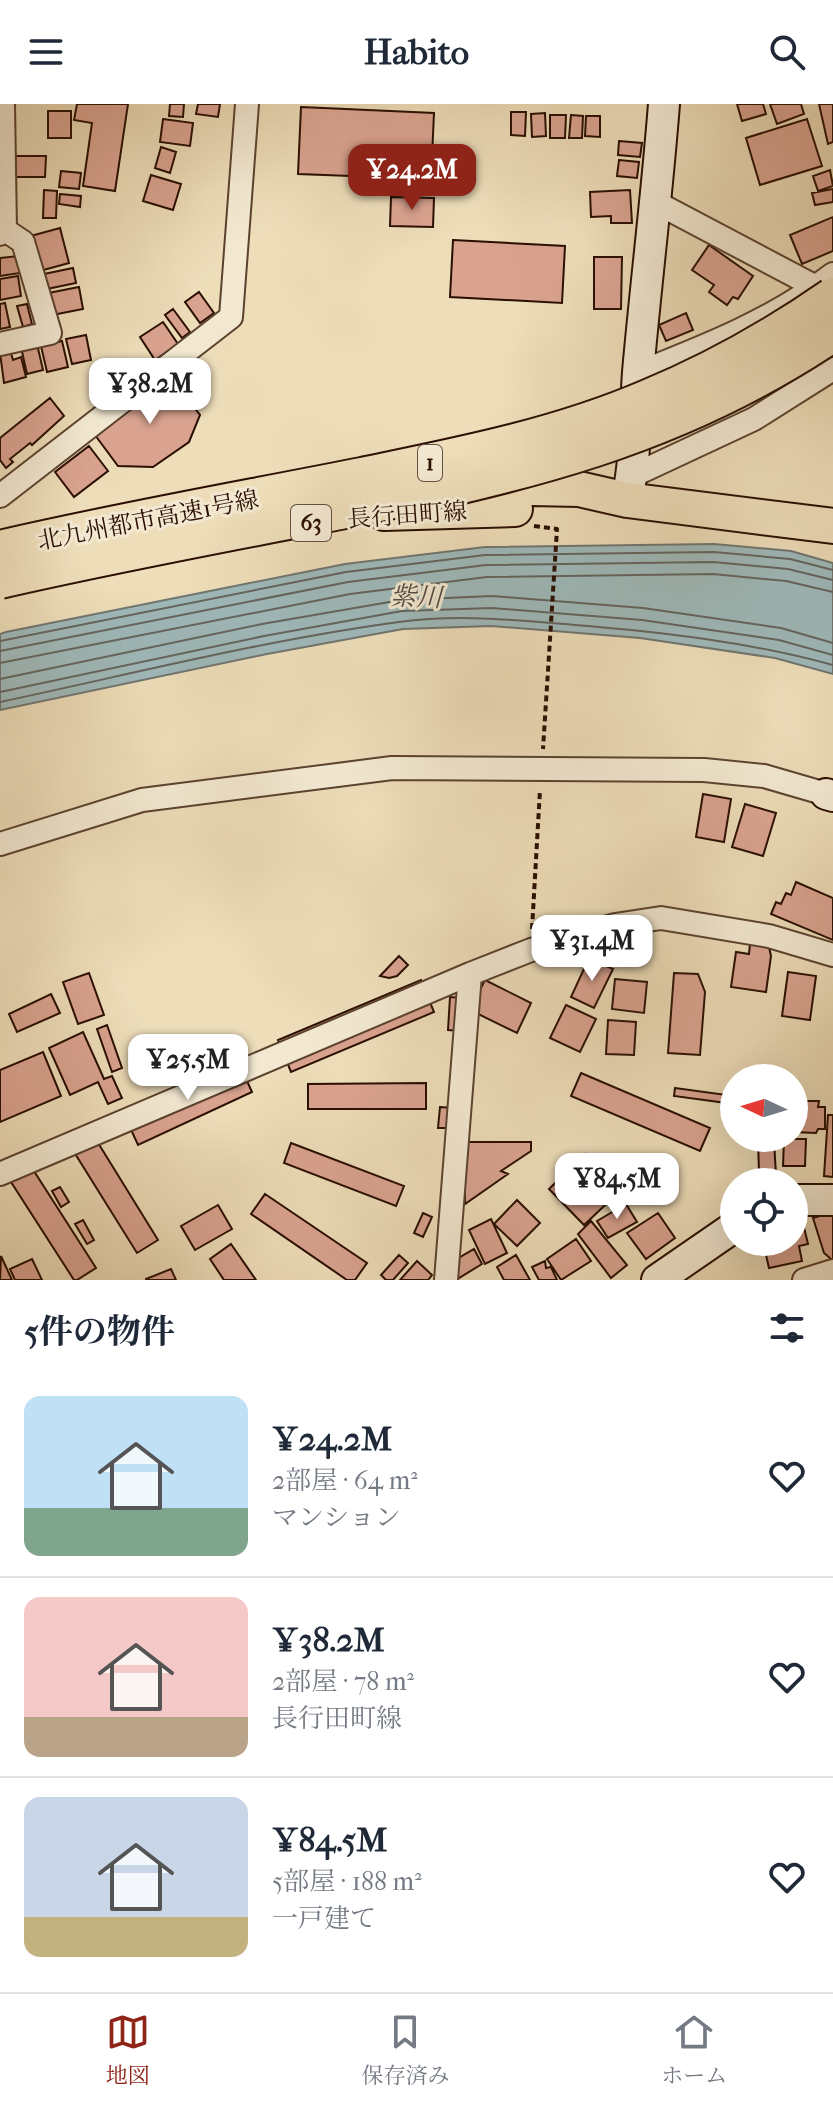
<!DOCTYPE html>
<html lang="ja">
<head>
<meta charset="utf-8">
<style>
	body { margin:0; font-family:"IM FELL French Canon","Noto Serif JP",serif; background:#f2f2f3; color:#1f2937; height:100vh; display:flex; flex-direction:column; font-size:30px; white-space:nowrap }
	* { box-sizing:border-box; margin:0 }
	p { font-size:26px; color:#747a83 }
	.icon { flex:none; width:44px; height:44px; fill:none; stroke:currentColor; stroke-width:2; stroke-linecap:round; stroke-linejoin:round }
	.map { position:relative; height:1176px; overflow:hidden }
	.panel { display:flex; flex-direction:column; background:#fff; flex:1 }
	.panel>* { flex:none }
	.needle { width:52px; rotate:274deg }
	.fabs { position:absolute; left:720px; top:960px; display:grid; gap:16px }
	.fabs a { display:grid; place-items:center; width:88px; height:88px; border-radius:50%; background:#fff; box-shadow:0 8px 32px #0002; font-size:40px }
	.price { position:absolute; translate:-50% -68px; padding:0 18px; border-radius:16px; background:#fff; color:#222; font-size:26px; line-height:52px; filter:drop-shadow(0 2px 4px #0008) }
	.price::after { content:''; position:absolute; left:50%; top:48px; width:24px; height:18px; margin-left:-12px; background:inherit; clip-path:polygon(0 0,100% 0,50% 100%) }
	.price.active { background:#8f2418; color:#fff }
	ul { padding:0; list-style:none }
	li { display:flex; align-items:center; gap:24px; height:200px; padding:0 24px }
	li+li { border-top:2px solid #e0e1e3 }
	li span { display:grid; place-items:center; flex:none; width:224px; height:160px; border-radius:16px; color:#555 }
	li>.icon { margin-inline-start:auto }
	span .icon { width:96px; height:96px; fill:#fffc; stroke-width:1 }
	li b { font-size:34px }
	h2 { display:flex; justify-content:space-between; align-items:center; height:96px; padding:0 24px; font-size:34px }
	header { display:flex; justify-content:space-between; align-items:center; height:104px; padding:0 24px; background:#fff; font-size:36px; font-weight:700 }
	.tab-bar { display:flex; justify-content:space-around; align-items:center; height:112px; border-top:2px solid #e0e1e3; background:#fff; font-size:22px; color:#747a83 }
	.tab-bar a { display:grid; justify-items:center; gap:4px }
	.tab-bar .active { color:#8f2418 }
	.map>svg:first-child { display:block }
	.water { fill:#9eb9ba; stroke:#707570; stroke-width:2 }
	.lines { fill:none; stroke-linecap:round; stroke-linejoin:round }
	.shore { stroke:#64645e; stroke-width:2 }
	.building { fill:#daa390; stroke:#2a0e01; stroke-width:2 }
	.street-casing { stroke:#5b422f; stroke-width:26 }
	.secondary-casing { stroke:#2a0e01; stroke-width:34 }
	.primary-casing { stroke:#2a0e01; stroke-width:38 }
	.path { stroke:#2a0e01; stroke-width:4; stroke-dasharray:6 4; stroke-linecap:butt }
	.street { stroke:#f3e9d2; stroke-width:22 }
	.secondary { stroke:#f3e9d2; stroke-width:30 }
	.primary { stroke:#edddb9; stroke-width:34 }
	.highway-bridge-casing { stroke:#2a0e01; stroke-width:42; stroke-linecap:butt }
	.highway-bridge { stroke:#edddb9; stroke-width:38 }
	.labels { text-anchor:middle; dominant-baseline:central; stroke-width:6; stroke-linejoin:round; paint-order:stroke }
	.shield { fill:#f3e9d2; stroke:#665040; stroke-width:2 }
	.shield-label { font-size:22px; font-weight:bold; fill:#2a0e01 }
	.street-label { font-size:24px; fill:#2a0e01; stroke:#f3e9d2 }
	.water-label { font-size:26px; font-style:italic; fill:#534a42; stroke:#f3e9d2 }
</style>
</head>
<body>
<header><svg class="icon" aria-label="menu" viewBox="0 0 24 24"><path d="M4 6h16M4 12h16M4 18h16"/></svg>Habito<svg class="icon" aria-label="search" viewBox="0 0 24 24"><circle cx="10" cy="10" r="6"/><path d="M15 15l6 6"/></svg></header>
<div class="map">
<svg width="833" height="1176" viewBox="0 0 833 1176">
	<rect width="100%" height="100%" fill="#edddb9"/>
	<filter id="stains"><feTurbulence type="fractalNoise" baseFrequency=".0025" numOctaves="4"/><feColorMatrix values="0 0 0 0 .2 0 0 0 0 .09 0 0 0 0 .02 0 0 0 .5 -.17"/></filter>
	<radialGradient id="worn" r=".72"><stop offset=".6" stop-color="#630" stop-opacity="0"/><stop offset="1" stop-color="#630" stop-opacity=".3"/></radialGradient>
	<path class="water" d="M714,440l77,7 42,12v111l-58,-16 -135,-20 -149,-12 -88,3 -136,25 -267,56v-76l6,-2 339,-68 140,-17z"/>
	<g class="lines">
		<path class="shore" d="M0,537l346,-69 139,-17 229,-3 76,7 43,11
			M0,547l348,-69 138,-17 227,-3 75,7 45,11
			M0,559l350,-69 137,-17 226,-3 73,7 47,11
			M0,575l262,-55 139,-24 91,-4 151,12 138,20 52,15
			M0,588l264,-56 138,-25 90,-3 150,12 137,20 54,15
			M0,598c132,-28 265,-62 399,-80 59,-8 118,-2 176,3 87,7 174,17 258,40"/>
	</g>
	<path class="building" d="M77,0h51l-13,87 -32,-5 9,-63 -18,-3z
		M170,0h14l-1,13 -14,-1z
		M198,0h22l-2,13 -22,-3z
		M737,0h26l3,10 -24,7z
		M770,0h31l3,10 -27,10z
		M819,0h14v38l-5,2z
		M301,3l133,6 -3,66 -133,-5z
		M48,7h23v27h-23z
		M511,8h15l-1,24 -14,-1z
		M545,9l1,23 -14,1 -1,-23z
		M550,11h16l-1,23h-15z
		M571,11l12,1 -1,22h-13z
		M586,12h14v21l-15,-1z
		M163,15l30,4 -3,23 -30,-4z
		M807,15l15,47 -62,19 -14,-47z
		M619,37l23,2 -2,14 -22,-2z
		M161,43l15,5 -6,21 -15,-5z
		M12,52h34l-1,21h-32z
		M619,56l20,2 -2,16 -20,-2z
		M830,66l3,16 -15,5 -5,-15z
		M61,67l20,2 -2,16 -20,-2z
		M151,71l30,9 -8,26 -30,-9z
		M833,85v13l-18,3 -3,-12z
		M44,86l13,1 -1,27h-13z
		M630,86l2,33h-21v-7l-20,1 -1,-25z
		M60,90l21,2 -1,11 -21,-3z
		M391,93l43,1 -1,29 -43,-1z
		M833,113v34l-31,13 -12,-29z
		M60,124l9,35 -33,9 -9,-35z
		M453,136l112,6 -3,57 -112,-6z
		M709,141l44,31 -15,23 -5,-2 -6,8 -18,-13 5,-7 -22,-15z
		M18,152l2,17 -20,3v-18z
		M594,153h28l-1,52h-27z
		M73,164l3,15 -34,7 -3,-15z
		M18,172l3,20 -21,4v-21z
		M79,183l4,22 -36,7 -4,-22z
		M199,188l15,21 -14,10 -15,-21z
		M5,199l5,24 -10,2v-25z
		M27,200l5,20 -9,3 -6,-21z
		M173,205l17,23 -8,6 -17,-23z
		M686,209l7,17 -27,11 -7,-16z
		M163,218l15,22 -23,16 -15,-23z
		M86,231l5,25 -19,4 -6,-25z
		M62,237l6,26 -21,5 -6,-26z
		M37,240l6,26 -16,4 -6,-27z
		M10,246l3,10 8,-3 5,20 -22,6 -4,-30z
		M119,257l5,7 -26,17 -5,-8z
		M125,267l3,8 -24,17 -5,-7z
		M168,269l32,42 -11,27 -36,25 -35,-1 -26,-35z
		M50,294l14,18 -32,29 -2,-2 -20,16 3,3 -7,6 -6,-8v-22z
		M89,342l19,25 -34,26 -19,-25z
		M703,690l28,5 -7,43 -28,-5z
		M745,700l31,9 -13,43 -31,-9z
		M796,778l37,16v42l-62,-26 5,-12 5,2 5,-11 5,2z
		M750,840l19,3 2,9 -5,36 -35,-5 5,-35 13,2z
		M399,852l9,9 -11,11 -8,2 -9,-2z
		M589,854l24,11 -19,39 -23,-11z
		M788,868l28,4 -6,44 -28,-4z
		M89,869l15,42 -26,9 -15,-42z
		M674,869l24,1 7,18 -5,63 -32,-2z
		M615,875l32,3 -3,31 -32,-4z
		M421,876l13,32 -143,60 -13,-32z
		M485,876l46,23 -14,30 -47,-23z
		M51,890l9,19 -43,19 -8,-18z
		M450,893l12,1 -1,33 -13,-1z
		M566,901l30,14 -16,33 -30,-14z
		M608,916l28,2 -2,33 -28,-1z
		M107,921l15,43 -10,4 -15,-43z
		M83,928l21,47 8,-3 10,22 -14,6 -10,-22 -28,13 -21,-47z
		M43,948l18,44 -61,26v-52z
		M237,955l15,33 -114,53 -15,-33z
		M581,969l129,55 -10,23 -129,-55z
		M426,979v26h-118v-25z
		M675,984l59,8v8l-60,-8z
		M794,997h25l-1,6h7v22h-7l-2,4 -22,-1z
		M440,1003l12,1 -3,20h-11z
		M828,1011h5v62l-9,-1z
		M95,1034l63,102 -21,13 -63,-101z
		M758,1034h10l-1,5 7,-2 2,34 -17,-1z
		M784,1035h22l-1,27h-22z
		M465,1038h66v9l-30,20 7,3 -43,30z
		M291,1039l113,43 -8,20 -112,-43z
		M585,1050l35,37 -36,34 -35,-36z
		M32,1064l64,100 -19,12h-3l-63,-98z
		M626,1065l28,10 5,-8 14,5 -7,21 -44,-17z
		M60,1083l9,15 -8,5 -9,-16z
		M265,1090l102,69 -12,17h-8l-96,-66z
		M517,1096l23,23 -23,23 -23,-22z
		M626,1100l11,18 -29,16 -11,-17z
		M218,1101l14,24 -37,21 -14,-24z
		M833,1108v47h-2l-7,-6 -11,-35z
		M423,1109l9,4 -9,20 -9,-4z
		M658,1109l17,25 -29,21 -19,-26z
		M801,1111l7,29 -9,2 3,15 -33,7 -6,-26h31v-25z
		M491,1115l16,34 -22,11 -16,-34z
		M83,1116l11,20 -7,4 -12,-20z
		M591,1117l36,44 -16,13 -33,-44z
		M576,1135l15,22 -30,19 -14,-21z
		M231,1140l25,36h-32l-14,-21z
		M474,1145l8,15 -23,14 -9,-15z
		M399,1151l9,8 -15,17h-7l-5,-5z
		M516,1151l14,25h-26l-7,-13z
		M1,1152l11,24h-12z
		M32,1155l10,21h-27l-5,-11z
		M417,1157l15,14 -4,5h-28z
		M545,1157l1,7 5,-1 6,13h-18l-7,-13z
		M171,1165l5,11h-30v-1z"/>
	<g class="lines">
		<g class="street-casing">
			<path id="street" d="M657,99l159,84
				M0,130l5,-4 -2,-126
				M0,240l50,-11 -27,-91 -18,-12
				M638,269c68,-27 137,-54 195,-99
				M632,372l122,-57 79,-50
				M0,392l231,-179 16,-213
				M0,740l142,-44 250,-32 312,2 60,6 62,18
				M0,1070l470,-200 61,-24 84,-25 46,-7 108,18 64,19
				M446,1176l24,-306
				M804,1176l29,-9"/>
		</g>
		<g class="secondary-casing">
			<path id="secondary" d="M627,396c9,-42 8,-85 11,-128 8,-89 19,-178 26,-268
				M826,690l7,2
				M794,1096h39
				M657,1176l77,-53"/>
		</g>
		<g class="primary-casing">
			<path id="primary" d="M476,383l103,2 48,11 206,26
				M384,409l131,-4"/>
		</g>
		<path class="path" d="M534,422l23,3 -14,220
			M532,825l8,-139"/>
		<use href="#street" class="street"/>
		<use href="#secondary" class="secondary"/>
		<use href="#primary" class="primary"/>
		<g class="highway-bridge-casing">
			<path id="highway-bridge" d="M0,446c120,-28 241,-49 362,-73 97,-20 195,-39 286,-78 66,-27 126,-61 185,-102
				M0,475c113,-26 226,-47 340,-69 182,-37 336,-72 493,-178"/>
		</g>
		<use href="#highway-bridge" class="highway-bridge"/>
	</g>
	<g class="labels">
		<g class="shield">
			<rect x="418" y="341" width="24" height="36" rx="6"/>
			<rect x="291" y="401" width="40" height="36" rx="6"/>
		</g>
		<g class="shield-label">
			<text x="430" y="359">1</text>
			<text x="311" y="419">63</text>
		</g>
		<g class="street-label">
			<text transform="translate(407 411) rotate(-4)">長行田町線</text>
			<text transform="translate(148 416) rotate(-11)">北九州都市高速1号線</text>
		</g>
		<g class="water-label">
			<text transform="translate(416 493) rotate(2)">紫川</text>
		</g>
	</g>
	<rect width="100%" height="100%" filter="url(#stains)"/>
	<rect width="100%" height="100%" fill="url(#worn)"/>
</svg>
<div class="fabs">
<a><svg class="needle" viewBox="-14 -14 28 28"><path d="M0-13l5 13h-10z" fill="#e53935"/><path d="M0 13l5-13h-10z" fill="#747a83"/></svg></a>
<a><svg class="icon" aria-label="locate" viewBox="0 0 24 24"><circle cx="12" cy="12" r="6"/><path d="M12 2v4M12 18v4M2 12h4M18 12h4"/></svg></a>
</div>
<b class="price active" style="left:412px;top:108px">¥24.2M</b>
<b class="price" style="left:150px;top:322px">¥38.2M</b>
<b class="price" style="left:592px;top:879px">¥31.4M</b>
<b class="price" style="left:188px;top:998px">¥25.5M</b>
<b class="price" style="left:617px;top:1117px">¥84.5M</b>
</div>
<section class="panel">
<h2>5件の物件<svg class="icon" aria-label="filters" viewBox="0 0 24 24"><path d="M4 7h16M4 17h16"/><circle cx="9" cy="7" r="2"/><circle cx="15" cy="17" r="2"/></svg></h2>
<ul>
<li><span style="background:linear-gradient(#bfe0f5 70%,#7fa58c 0)"><svg class="icon" aria-label="home" viewBox="0 0 24 24"><path d="M3 11l9-7 9 7M6 9v11h12V9"/></svg></span><div><b>¥24.2M</b><p>2部屋 · 64 m²</p><p>マンション</p></div><svg class="icon" aria-label="heart" viewBox="0 0 24 24"><path d="M12 20l-8-8c-3-5 5-10 8-4 3-6 11-1 8 4z"/></svg></li>
<li><span style="background:linear-gradient(#f6c9c9 75%,#b9a48a 0)"><svg class="icon" aria-label="home" viewBox="0 0 24 24"><path d="M3 11l9-7 9 7M6 9v11h12V9"/></svg></span><div><b>¥38.2M</b><p>2部屋 · 78 m²</p><p>長行田町線</p></div><svg class="icon" aria-label="heart" viewBox="0 0 24 24"><path d="M12 20l-8-8c-3-5 5-10 8-4 3-6 11-1 8 4z"/></svg></li>
<li><span style="background:linear-gradient(#c9d6e8 75%,#c2b280 0)"><svg class="icon" aria-label="home" viewBox="0 0 24 24"><path d="M3 11l9-7 9 7M6 9v11h12V9"/></svg></span><div><b>¥84.5M</b><p>5部屋 · 188 m²</p><p>一戸建て</p></div><svg class="icon" aria-label="heart" viewBox="0 0 24 24"><path d="M12 20l-8-8c-3-5 5-10 8-4 3-6 11-1 8 4z"/></svg></li>
</ul>
</section>
<nav class="tab-bar">
<a class="active"><svg class="icon" aria-label="map" viewBox="0 0 24 24"><path d="M3 6l6-2 6 2 6-2v14l-6 2-6-2-6 2zM9 4v14M15 6v14"/></svg>地図</a>
<a><svg class="icon" aria-label="saved" viewBox="0 0 24 24"><path d="M7 4h10v16l-5-4-5 4z"/></svg>保存済み</a>
<a><svg class="icon" aria-label="home" viewBox="0 0 24 24"><path d="M3 11l9-7 9 7M6 9v11h12V9"/></svg>ホーム</a>
</nav>
</body>
</html>
